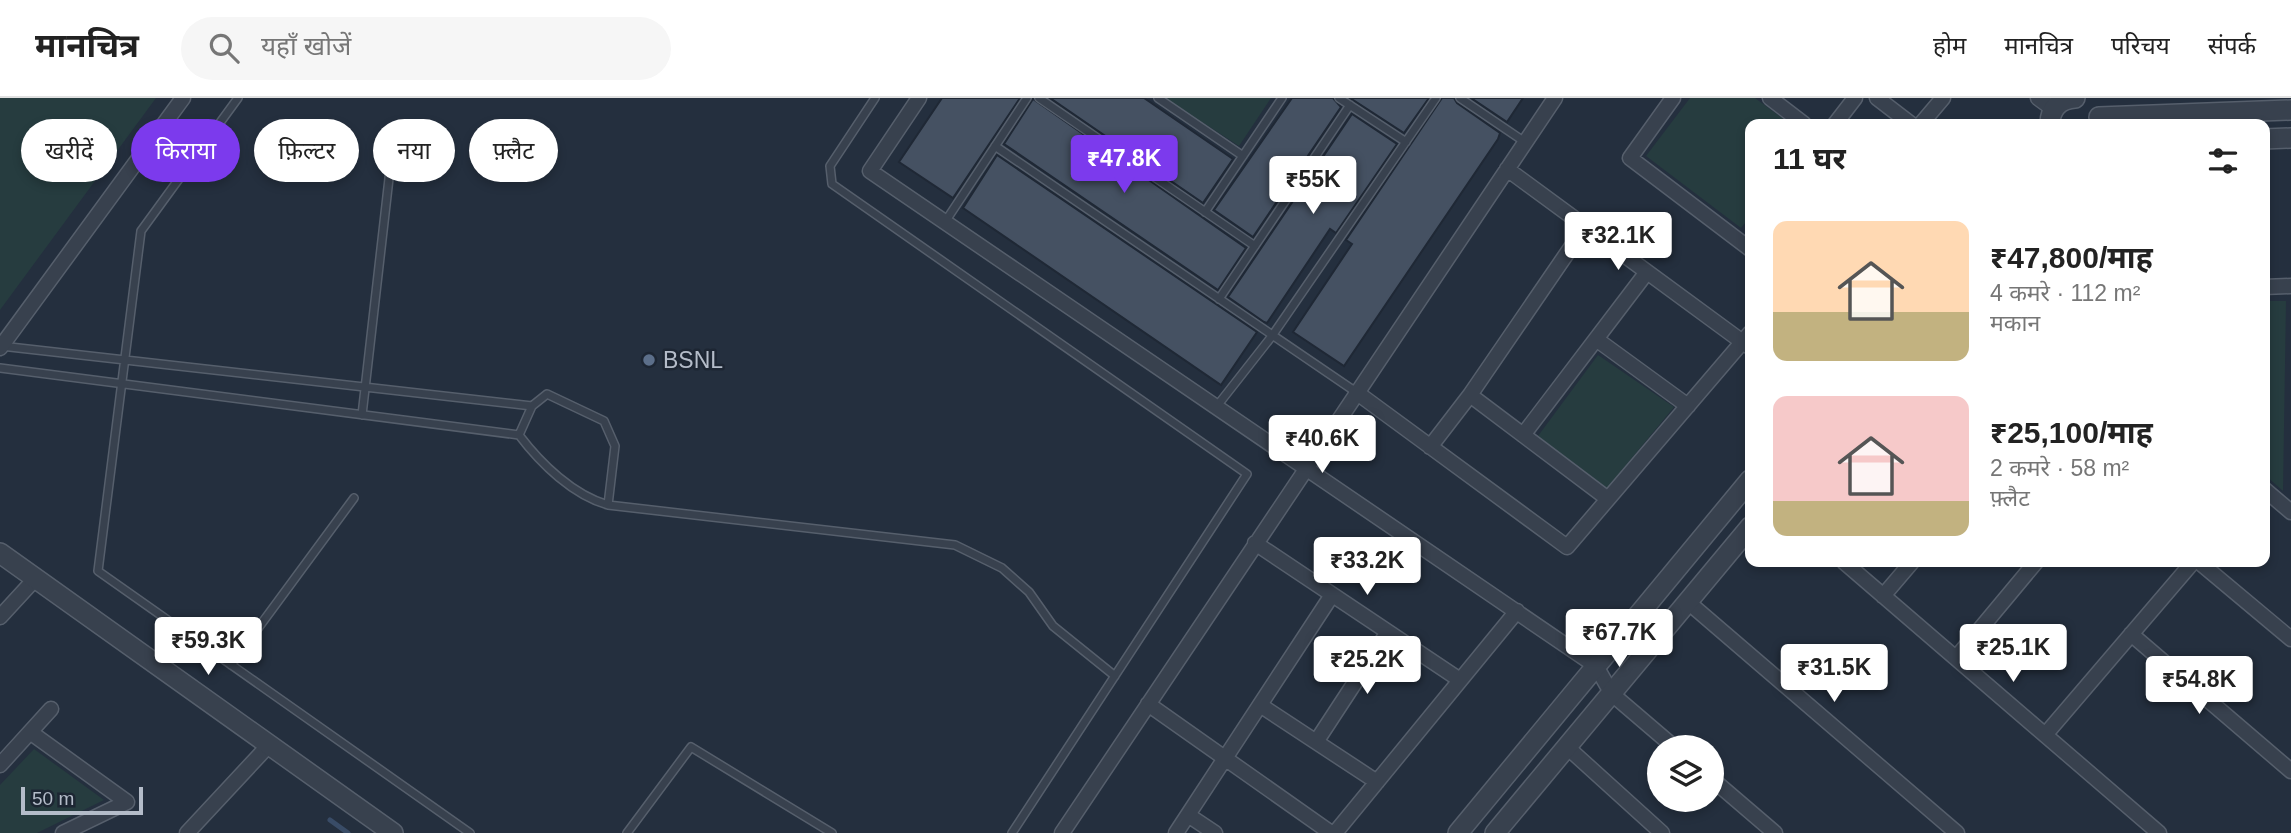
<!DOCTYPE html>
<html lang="hi">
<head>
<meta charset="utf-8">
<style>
	body { margin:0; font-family:Arial,"Noto Sans Devanagari",sans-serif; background:#f6f6f6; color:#222; height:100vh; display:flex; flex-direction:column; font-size:26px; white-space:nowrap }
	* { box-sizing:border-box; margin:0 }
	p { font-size:23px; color:#767676 }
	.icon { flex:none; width:38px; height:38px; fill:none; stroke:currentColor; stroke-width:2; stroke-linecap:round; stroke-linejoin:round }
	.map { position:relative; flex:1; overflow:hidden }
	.drawer { position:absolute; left:1745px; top:21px; width:525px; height:448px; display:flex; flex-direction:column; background:#fff; border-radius:14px; box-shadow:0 4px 10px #0003 }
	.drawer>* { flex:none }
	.top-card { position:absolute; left:21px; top:21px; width:665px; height:63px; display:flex; gap:14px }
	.fabs { position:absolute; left:1647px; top:637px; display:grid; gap:14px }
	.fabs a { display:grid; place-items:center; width:77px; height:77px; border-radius:50%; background:#fff; box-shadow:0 4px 10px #0003; font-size:35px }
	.scale { position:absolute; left:21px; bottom:18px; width:122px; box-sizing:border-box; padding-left:7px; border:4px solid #b4bcc9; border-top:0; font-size:19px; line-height:24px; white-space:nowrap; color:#b4bcc9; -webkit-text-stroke:5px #1d2633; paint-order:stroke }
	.price { position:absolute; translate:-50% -60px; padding:0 16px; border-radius:7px; background:#fff; color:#222; font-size:23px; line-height:46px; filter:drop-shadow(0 2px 4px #0008) }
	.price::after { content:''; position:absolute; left:50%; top:42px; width:21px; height:16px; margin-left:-10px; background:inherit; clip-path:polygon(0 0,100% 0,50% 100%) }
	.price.current { background:#7c3aed; color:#fff }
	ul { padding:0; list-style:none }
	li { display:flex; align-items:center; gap:21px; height:175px; padding:0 28px }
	li span { display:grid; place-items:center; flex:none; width:196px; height:140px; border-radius:14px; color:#555 }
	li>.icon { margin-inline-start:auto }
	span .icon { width:84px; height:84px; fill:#fffc; stroke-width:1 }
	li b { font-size:30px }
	h2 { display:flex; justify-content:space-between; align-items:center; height:84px; padding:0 28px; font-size:30px }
	.pill { padding:0 24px; border-radius:32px; background:#fff; box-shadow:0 4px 10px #0003; font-size:24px; line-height:63px }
	.pill.current { background:#7c3aed; color:#fff }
	header { display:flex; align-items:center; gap:42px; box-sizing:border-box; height:98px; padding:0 35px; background:#fff; border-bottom:2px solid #e0e0e0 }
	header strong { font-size:33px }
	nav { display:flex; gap:38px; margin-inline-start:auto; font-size:24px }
	.search { width:490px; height:63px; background:#f6f6f6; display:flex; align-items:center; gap:18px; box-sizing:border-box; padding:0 24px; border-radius:38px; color:#767676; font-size:26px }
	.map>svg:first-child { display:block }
	.green { fill:#263c3f }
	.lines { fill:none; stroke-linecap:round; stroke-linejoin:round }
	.stream { stroke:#394c67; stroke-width:5 }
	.building { fill:#455162; stroke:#1f2835; stroke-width:2 }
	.service-casing { stroke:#565f6c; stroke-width:10 }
	.minor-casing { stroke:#565f6c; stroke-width:17 }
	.tertiary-casing { stroke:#565f6c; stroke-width:22 }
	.service { stroke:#38414e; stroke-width:7 }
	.minor { stroke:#38414e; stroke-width:14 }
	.tertiary { stroke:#38414e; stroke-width:19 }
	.service-dot { fill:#5c6f8a; stroke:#1d2633; stroke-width:2.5 }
	.labels { text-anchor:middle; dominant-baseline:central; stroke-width:5; stroke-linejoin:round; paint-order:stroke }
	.poi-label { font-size:23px; fill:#b4bcc9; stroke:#1d2633; text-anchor:start }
</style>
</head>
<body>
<header>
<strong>मानचित्र</strong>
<div class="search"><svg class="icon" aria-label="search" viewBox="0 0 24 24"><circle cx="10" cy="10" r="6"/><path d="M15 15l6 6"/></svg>यहाँ खोजें</div>
<nav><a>होम</a><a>मानचित्र</a><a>परिचय</a><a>संपर्क</a></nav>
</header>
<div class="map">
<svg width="2291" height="735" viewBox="0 0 2291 735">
	<rect width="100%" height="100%" fill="#242f3e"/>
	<path class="green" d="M0,0h156l-156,212z
		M1165,0h106l-32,48z
		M1690,0h65l35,26h-40v93l-9,11 -95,-72z
		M2265,203h21l-3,190 -18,-16z
		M1598,257l76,52 -67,81 -69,-52z
		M34,651l70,51 -67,33h-37v-48z"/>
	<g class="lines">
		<path class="stream" d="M330,722l18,13"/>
	</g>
	<path class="building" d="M942,0h78l-67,100 -54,-36z
		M1050,0h94l89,61 -30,44z
		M1292,0h41l8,9 -88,130 -39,-27z
		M1350,0h79l-25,35z
		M1442,0h12l3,5 43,30 -2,6 -154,227 -51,-34 59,-88 -6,-4z
		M1471,0h52l-16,24z
		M1033,1l213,149 -28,42 -214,-146z
		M1352,16l45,30 -61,89 -6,-4 -63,94 -3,-1 -36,-25z
		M997,57l260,177 -36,53 -258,-177z"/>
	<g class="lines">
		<g class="service-casing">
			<path id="service" d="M238,0l-97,133 -43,340 372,262
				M875,0l-45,68 2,18 415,290 -235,359
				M1039,0l216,148
				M1158,0l85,58
				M1339,0l67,44
				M1460,0l65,44
				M995,48l361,246
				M1205,114l77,-114
				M945,124l82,-124
				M1219,201l131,-194
				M1,248l531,60
				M0,270l519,67
				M547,296l57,27 11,25 -7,59c-35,-10 -67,-41 -89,-70l13,-29z
				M1217,308l55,-70 164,-238
				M362,317l29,-254
				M608,407l347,40 47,23 27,24 24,34 62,50
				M231,567l123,-167
				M627,735l64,-86 141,86"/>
		</g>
		<g class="minor-casing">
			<path id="minor" d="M919,0l-49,73 726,495 16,28 62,53
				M1673,0l-43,60 120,91
				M1770,0l34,26
				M1877,0l34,26
				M2038,0l15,11
				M1835,26l20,-26
				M1921,26l22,-26
				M1507,71l241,177
				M2264,189l27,-1
				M1596,241l92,67
				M0,250l183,-250
				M1356,294l211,155 183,-214
				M1470,297l138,104
				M1523,337l124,-163
				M1430,349l40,-52 115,-168
				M2264,391l27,23
				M1255,445l205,137
				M1844,464l315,271
				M2199,464l92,77
				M1883,498l29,-34
				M1688,504l269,231
				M0,519l35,-38
				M2131,536l160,137
				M1956,560l80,-96
				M1148,606l183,129
				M1260,607l117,77
				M30,634l97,70 -64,31
				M2045,637l148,-173
				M1316,644l72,-110
				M1567,649l95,86
				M0,667l51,-56
				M1712,681l63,54
				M1188,717l27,18
				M187,735l82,-88
				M1062,735l493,-735
				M1176,735l156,-238
				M1335,735l182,-222"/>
		</g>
		<g class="tertiary-casing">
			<path id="tertiary" d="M2099,19l192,-7
				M2050,26c0,-16 10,-25 25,-26
				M2264,41l27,-1
				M0,455l393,280
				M1458,735l292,-353
				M1495,735l255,-306"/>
		</g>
		<use href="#service" class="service"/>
		<use href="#minor" class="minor"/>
		<use href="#tertiary" class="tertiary"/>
	</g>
	<circle class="service-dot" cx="649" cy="262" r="7"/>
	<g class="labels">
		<g class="poi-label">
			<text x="663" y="262">BSNL</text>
		</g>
	</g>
</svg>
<div class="fabs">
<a><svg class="icon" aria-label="layers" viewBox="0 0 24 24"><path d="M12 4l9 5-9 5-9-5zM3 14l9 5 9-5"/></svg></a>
</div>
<div class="scale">50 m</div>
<b class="price current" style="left:1124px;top:97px">₹47.8K</b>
<b class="price" style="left:1313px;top:118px">₹55K</b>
<b class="price" style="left:1618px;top:174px">₹32.1K</b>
<b class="price" style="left:1322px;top:377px">₹40.6K</b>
<b class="price" style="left:1367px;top:499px">₹33.2K</b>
<b class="price" style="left:1619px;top:571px">₹67.7K</b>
<b class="price" style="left:208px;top:579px">₹59.3K</b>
<b class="price" style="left:2013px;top:586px">₹25.1K</b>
<b class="price" style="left:1367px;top:598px">₹25.2K</b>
<b class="price" style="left:1834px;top:606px">₹31.5K</b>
<b class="price" style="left:2199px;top:618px">₹54.8K</b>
<div class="top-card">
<a class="pill">खरीदें</a>
<a class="pill current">किराया</a>
<a class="pill">फ़िल्टर</a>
<a class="pill">नया</a>
<a class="pill">फ़्लैट</a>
</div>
<section class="drawer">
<h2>11 घर<svg class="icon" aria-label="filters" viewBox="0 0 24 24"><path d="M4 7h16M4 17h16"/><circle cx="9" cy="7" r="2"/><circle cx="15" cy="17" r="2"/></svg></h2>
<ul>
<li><span style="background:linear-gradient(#ffd9b3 65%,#c2b280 0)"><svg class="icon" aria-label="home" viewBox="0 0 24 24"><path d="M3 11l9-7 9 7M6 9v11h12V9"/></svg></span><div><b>₹47,800/माह</b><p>4 कमरे · 112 m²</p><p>मकान</p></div></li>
<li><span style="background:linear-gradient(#f6c9c9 75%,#c2b280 0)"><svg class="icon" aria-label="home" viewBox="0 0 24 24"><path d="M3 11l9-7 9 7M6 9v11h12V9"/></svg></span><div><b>₹25,100/माह</b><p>2 कमरे · 58 m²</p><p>फ़्लैट</p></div></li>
</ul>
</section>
</div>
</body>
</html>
